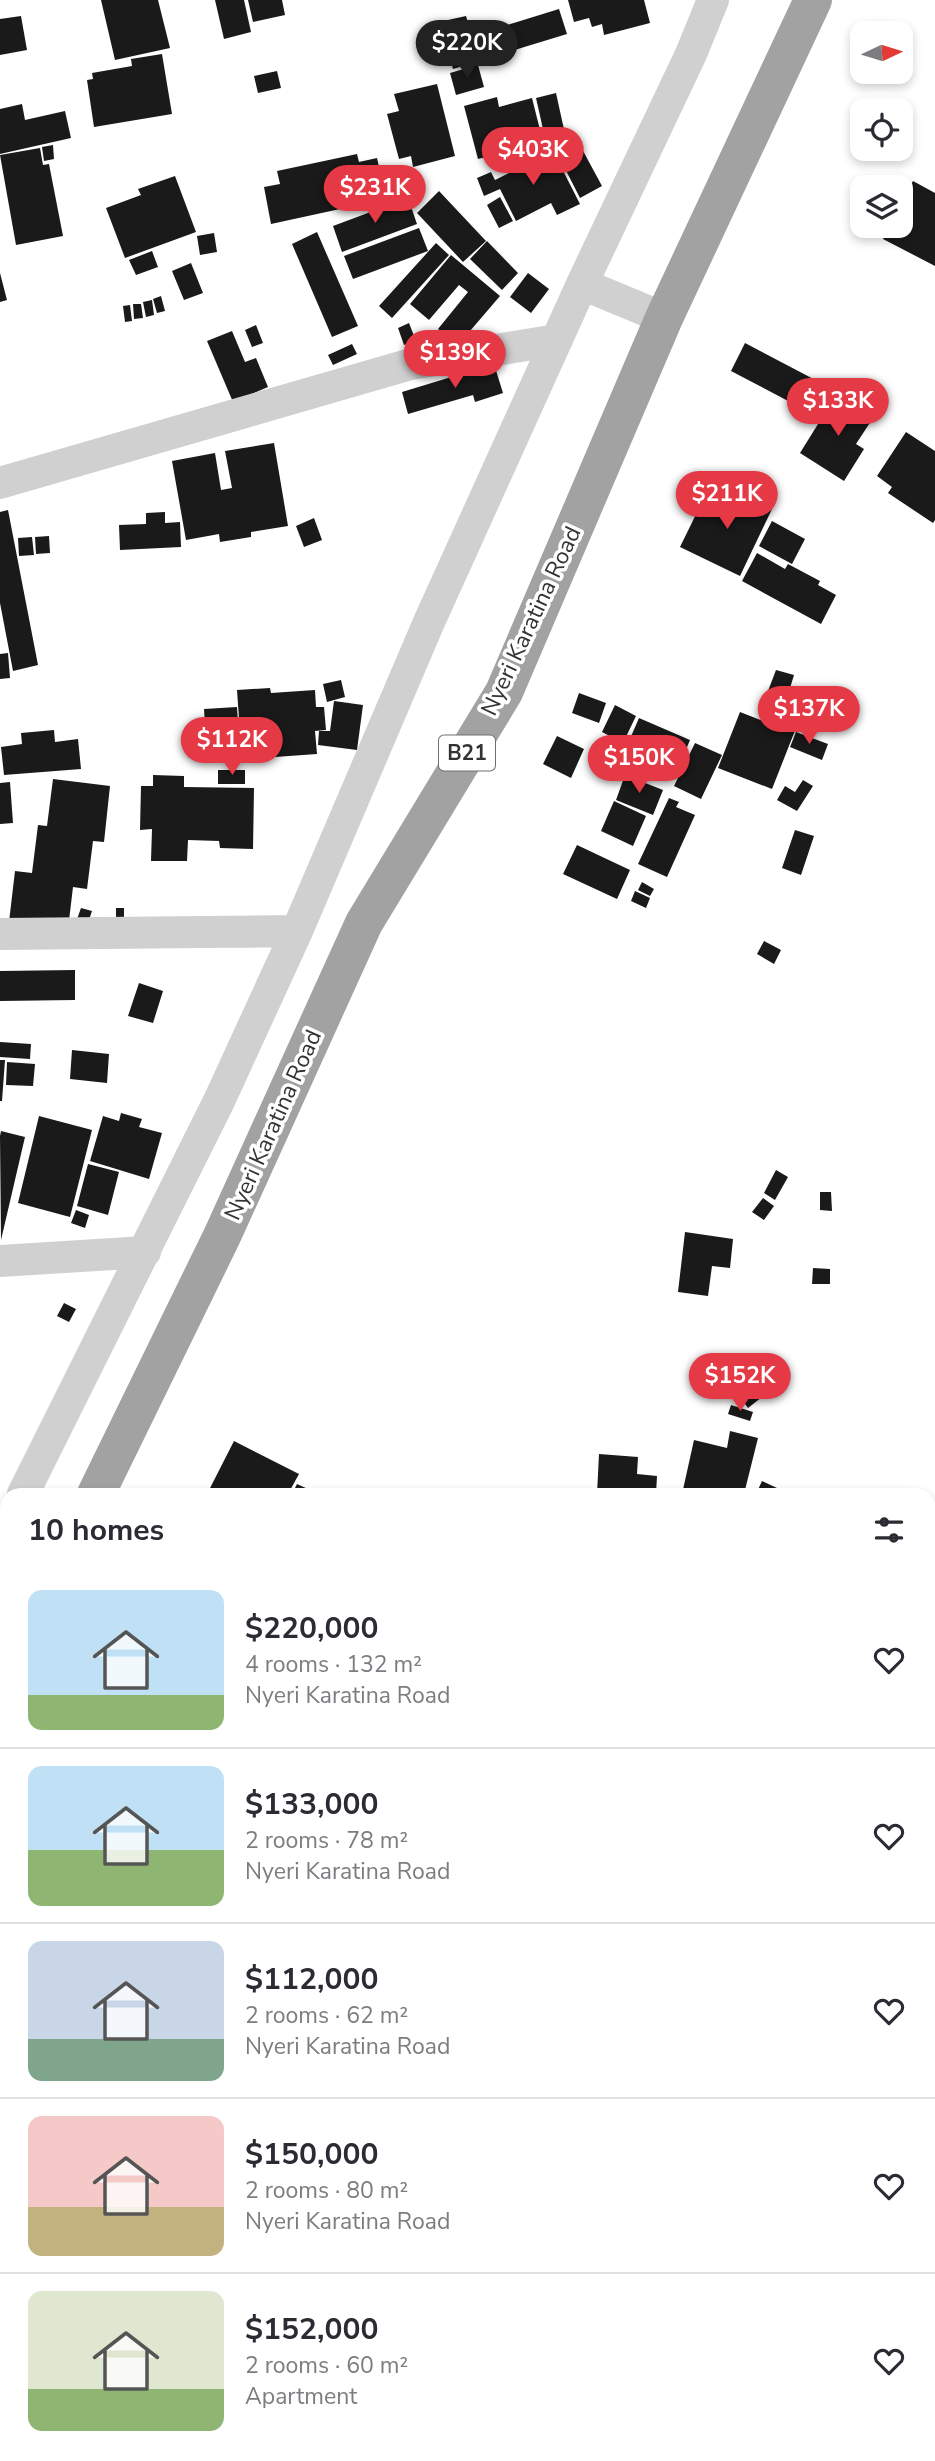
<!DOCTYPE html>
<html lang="en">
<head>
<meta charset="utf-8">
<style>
	body { margin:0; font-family:"Nunito Sans",sans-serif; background:#f7f7f7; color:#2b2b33; height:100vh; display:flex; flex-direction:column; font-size:26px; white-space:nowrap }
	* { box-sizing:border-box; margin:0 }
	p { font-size:23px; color:#7c7c81 }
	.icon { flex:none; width:38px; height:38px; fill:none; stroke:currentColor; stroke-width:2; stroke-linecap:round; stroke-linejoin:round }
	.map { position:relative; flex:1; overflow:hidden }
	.side { position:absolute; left:0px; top:1488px; width:936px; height:975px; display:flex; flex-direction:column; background:#fff; border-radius:21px 21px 0 0; box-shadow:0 4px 10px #0003 }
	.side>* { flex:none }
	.needle { width:46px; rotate:86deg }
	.fabs { position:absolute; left:850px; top:21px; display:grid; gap:14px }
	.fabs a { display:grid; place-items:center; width:63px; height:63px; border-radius:14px; background:#fff; box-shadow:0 4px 10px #0003; font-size:35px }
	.price { position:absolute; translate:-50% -60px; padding:0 16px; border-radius:24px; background:#e63946; color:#fff; font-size:23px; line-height:46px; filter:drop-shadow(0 2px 4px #0008) }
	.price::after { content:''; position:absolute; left:50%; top:42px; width:21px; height:16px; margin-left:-10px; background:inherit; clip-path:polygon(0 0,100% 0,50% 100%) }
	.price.active { background:#222; color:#fff }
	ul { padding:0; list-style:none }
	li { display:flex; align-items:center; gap:21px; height:175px; padding:0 28px }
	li+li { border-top:2px solid #e1e1e2 }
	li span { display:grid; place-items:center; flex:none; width:196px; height:140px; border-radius:14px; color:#555 }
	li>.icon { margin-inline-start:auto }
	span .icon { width:84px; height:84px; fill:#fffc; stroke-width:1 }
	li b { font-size:30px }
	h2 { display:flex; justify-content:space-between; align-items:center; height:84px; padding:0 28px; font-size:30px }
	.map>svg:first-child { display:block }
	.building { fill:#1a1a1a }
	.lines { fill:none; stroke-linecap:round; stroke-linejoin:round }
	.minor { stroke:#d0d0d0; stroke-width:32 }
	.trunk { stroke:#a2a2a2; stroke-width:38 }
	.labels { text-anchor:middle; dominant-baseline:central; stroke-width:7; stroke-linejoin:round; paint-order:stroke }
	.shield { fill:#fff; stroke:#707070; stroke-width:2 }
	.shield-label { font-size:21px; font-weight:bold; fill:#333 }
	.street-label { font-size:23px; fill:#333; stroke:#fff }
</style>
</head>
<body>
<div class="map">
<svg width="935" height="2461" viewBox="0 0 935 2461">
	<rect width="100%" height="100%" fill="#fff"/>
	<path class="building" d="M101,0h57l12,48 -55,12z
		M215,0h29l7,32 -27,7z
		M248,0h34l3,15 -32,7z
		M568,0h76l6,23 -46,12 -2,-11 -10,3 -3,-9 -15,4z
		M559,9l8,25 -114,35 -7,-25z
		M21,16l6,34 -27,5v-36z
		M466,16l4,14 -18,4 -4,-14z
		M162,54l10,60 -78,13 -7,-47 6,-1 -1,-6 40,-7 -1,-7z
		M478,65l6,22 -28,8 -6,-22z
		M277,71l4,17 -23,5 -4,-17z
		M437,84l18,72 -42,11 -2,-11 -12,3 -12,-45 12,-3 -5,-17z
		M556,93l9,41 -20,4 -9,-40z
		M497,97l2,10 33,-9 11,44 -65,17 -14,-53z
		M22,104l3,16 40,-9 6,27 -71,16v-45z
		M575,136l27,50 -22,12 -26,-51z
		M53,145l1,14 -10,2 -2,-14z
		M40,148l3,17 6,-1 14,72 -47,9 -16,-90z
		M553,151l27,53 -23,11 -6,-12 -35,18 -16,-32 -16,7 -7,-18 14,-6 4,8z
		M357,154l2,8 18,-4 9,41 -115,25 -7,-37 16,-3 -3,-13z
		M175,176l21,56 -71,26 -19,-50 35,-13 -3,-6z
		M913,181l22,12v73l-52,-27 7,-13h11v-23z
		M439,191l47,50 -23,21 -46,-49z
		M500,197l13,24 -14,7 -12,-23z
		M408,198l9,26 -75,28 -9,-26z
		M419,228l9,23 -75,28 -9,-23z
		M317,232l41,94 -26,11 -40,-93z
		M214,233l3,19 -17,3 -3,-19z
		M487,241l31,32 -16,17 -32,-31z
		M436,243l13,12 -57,63 -13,-12z
		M152,251l6,16 -22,8 -7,-15z
		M451,255l49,41 -42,49 -20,-16 30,-37 -9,-7 -30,35 -19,-16z
		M191,263l12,30 -19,7 -12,-29z
		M0,273l7,27 -7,2z
		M528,273l21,16 -18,24 -21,-16z
		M161,296l4,15 -8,2 -4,-14z
		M152,300l2,15 -8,2 -3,-15z
		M133,304h8l2,14 -9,1z
		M130,305l2,16 -7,1 -2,-16z
		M409,323l7,18 -12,4 -6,-17z
		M256,325l7,18 -11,4 -7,-17z
		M232,331l13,31 11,-4 12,29 -35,15 -26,-61z
		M745,343l78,41 -14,28 -78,-41z
		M352,344l5,10 -24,11 -5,-10z
		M494,364l9,29 -28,9 -2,-7 -65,19 -6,-22z
		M836,395l37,23 -17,26 8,5 -20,32 -44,-28z
		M906,432l29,19v69l-2,3 -45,-30 4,-6 -15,-11z
		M274,443l14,83 -37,6v5l-31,5 -1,-8 -33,6 -14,-79 43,-8 6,37 11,-2 -7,-37z
		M732,489l40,20 -32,67 -60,-29 24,-49 18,9z
		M8,510l30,155 -25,6 -13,-68v-91z
		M165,512v11l15,-1 1,25 -61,3 -1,-25 27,-1v-11z
		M314,518l8,22 -18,7 -8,-21z
		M772,521l33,18 -13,25 -33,-18z
		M49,536l1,17 -14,1 -1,-17z
		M32,537l2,18 -15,1 -1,-18z
		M757,553l28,16 3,-5 32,17 -2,4 18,10 -15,29 -79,-43z
		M8,653l2,25 -10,1v-25z
		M776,670l18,5 -7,23 -19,-7z
		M341,680l4,17 -18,5 -4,-18z
		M270,688l1,5 44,-3 1,17h8l2,23 -11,1 2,23 -71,5 -2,-26h-4l-3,-43z
		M579,693l27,10 -7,20 -27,-10z
		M334,701l29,4 -6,45 -39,-5 1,-14h11z
		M615,705l21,11 -13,27 -21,-11z
		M237,707l3,50 -33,2 -3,-50z
		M767,711l31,12 -26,66 -54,-21 22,-56 23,9z
		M639,718l51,22 -13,31 -51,-23z
		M54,730l1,12 23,-3 3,30 -77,6 -3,-28 21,-3 -1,-11z
		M796,732l32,12 -6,16 -32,-13z
		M557,736l27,13 -13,29 -28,-14z
		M695,743l27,12 -21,44 -27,-13z
		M218,770h27v14h-27z
		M153,775l31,1v11l70,1 -1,61 -33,-1 -1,-7 -31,-1 -1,21h-36l1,-32 -12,1 1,-44h12z
		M625,775l38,15 -10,25 -37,-15z
		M53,779l57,7 -6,56 -11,-1 -6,48 -14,-2 -5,42 -59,-7 6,-51 17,2 6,-48 9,1z
		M803,780l10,6 -16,25 -20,-11 8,-14 10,6z
		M10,782l3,41 -13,1v-41z
		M669,798l10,4 -3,5 19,8 -28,62 -29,-13z
		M614,801l32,15 -13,30 -32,-15z
		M795,830l19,6 -13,39 -19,-7z
		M577,845l53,25 -13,29 -54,-25z
		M642,882l12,7 -4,7 -12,-6z
		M635,891l15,7 -4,10 -15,-7z
		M81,908l11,3 -5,15 -11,-4z
		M116,908h8v15h-8z
		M764,941l17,9 -7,14 -17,-10z
		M75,970v30l-75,1v-30z
		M139,983l24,8 -10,32 -25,-7z
		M0,1042l31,2 -1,15 -30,-2z
		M72,1050l37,4 -2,29 -37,-4z
		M0,1060h5l-3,41h-2z
		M7,1062l28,2 -2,22 -27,-1z
		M121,1113l21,6 -3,8 23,6 -13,46 -59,-18 13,-45 16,5z
		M39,1116l53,14 -22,87 -52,-14z
		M1,1131l24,6 -24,103 -1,-104z
		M88,1164l31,8 -11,43 -31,-9z
		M776,1170l12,7 -13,23 -11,-7z
		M820,1192h11l1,19 -12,-1z
		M763,1198l11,8 -10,14 -12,-8z
		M76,1210l13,5 -4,13 -14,-5z
		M685,1232l48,7 -3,29 -18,-2 -4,30 -30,-4z
		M813,1268l17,1v15h-18z
		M64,1303l12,6 -7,13 -12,-6z
		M758,1384l8,10 -18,14 -8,-11z
		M731,1405l22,7 -3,9 -22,-7z
		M730,1431l28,7 -14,56h-62l12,-54 33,8z
		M234,1441l65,33 -11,20h-81z
		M599,1454l39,3 -1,17 20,2 -1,18h-59z
		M762,1481l15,7 -3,6h-18z
		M297,1484l22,10h-27z"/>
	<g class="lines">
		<path class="minor" d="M664,318l-82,-34 109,-230 22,-54
			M0,483l411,-119 146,-24
			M0,934l297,-3
			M0,1261l145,-9
			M23,1494l196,-393 78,-170 132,-309 153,-338
			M0,1541l7,-14"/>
		<path class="trunk" d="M96,1494l126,-258 142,-313 140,-231 160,-374 149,-318
			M0,1691l7,-14"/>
	</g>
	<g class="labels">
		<rect class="shield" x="439" y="735.5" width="56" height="35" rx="5"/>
		<g class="shield-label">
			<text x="467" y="753">B21</text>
		</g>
		<g class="street-label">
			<text transform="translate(531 621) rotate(-65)">Nyeri Karatina Road</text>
			<text transform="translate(273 1125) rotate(-66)">Nyeri Karatina Road</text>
		</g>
	</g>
</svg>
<div class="fabs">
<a><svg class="needle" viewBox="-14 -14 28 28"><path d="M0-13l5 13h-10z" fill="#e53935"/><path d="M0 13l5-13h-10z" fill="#7c7c81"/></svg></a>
<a><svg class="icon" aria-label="locate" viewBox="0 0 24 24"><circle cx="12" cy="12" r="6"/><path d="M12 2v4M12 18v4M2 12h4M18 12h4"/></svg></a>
<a><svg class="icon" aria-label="layers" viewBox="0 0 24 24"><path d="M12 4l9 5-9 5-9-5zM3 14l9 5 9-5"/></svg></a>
</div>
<b class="price active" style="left:467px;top:80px">$220K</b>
<b class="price" style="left:533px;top:187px">$403K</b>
<b class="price" style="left:375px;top:225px">$231K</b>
<b class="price" style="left:455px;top:390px">$139K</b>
<b class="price" style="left:838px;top:438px">$133K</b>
<b class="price" style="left:727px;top:531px">$211K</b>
<b class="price" style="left:809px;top:746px">$137K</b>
<b class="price" style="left:232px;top:777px">$112K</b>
<b class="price" style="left:639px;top:795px">$150K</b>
<b class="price" style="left:740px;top:1413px">$152K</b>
<section class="side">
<h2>10 homes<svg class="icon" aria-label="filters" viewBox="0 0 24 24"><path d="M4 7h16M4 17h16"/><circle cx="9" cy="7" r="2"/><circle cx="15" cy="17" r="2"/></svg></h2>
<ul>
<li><span style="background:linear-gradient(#bfe0f5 75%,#8fb573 0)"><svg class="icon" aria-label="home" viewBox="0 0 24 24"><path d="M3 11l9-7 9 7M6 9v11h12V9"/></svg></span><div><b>$220,000</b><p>4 rooms · 132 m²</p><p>Nyeri Karatina Road</p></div><svg class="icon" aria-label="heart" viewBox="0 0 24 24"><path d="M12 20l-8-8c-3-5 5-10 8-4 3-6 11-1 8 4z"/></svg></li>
<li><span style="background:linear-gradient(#bfe0f5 60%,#8fb573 0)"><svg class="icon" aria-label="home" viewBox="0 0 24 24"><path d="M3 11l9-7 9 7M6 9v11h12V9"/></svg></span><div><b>$133,000</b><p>2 rooms · 78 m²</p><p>Nyeri Karatina Road</p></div><svg class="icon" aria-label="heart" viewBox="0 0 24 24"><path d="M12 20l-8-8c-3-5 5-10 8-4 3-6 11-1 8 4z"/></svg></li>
<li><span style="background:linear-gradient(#c9d6e8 70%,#7fa58c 0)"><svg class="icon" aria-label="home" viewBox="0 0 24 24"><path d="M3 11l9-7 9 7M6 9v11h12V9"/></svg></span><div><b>$112,000</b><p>2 rooms · 62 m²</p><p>Nyeri Karatina Road</p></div><svg class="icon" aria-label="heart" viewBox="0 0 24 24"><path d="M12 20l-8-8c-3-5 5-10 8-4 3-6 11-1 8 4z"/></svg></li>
<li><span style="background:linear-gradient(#f6c9c9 65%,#c2b280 0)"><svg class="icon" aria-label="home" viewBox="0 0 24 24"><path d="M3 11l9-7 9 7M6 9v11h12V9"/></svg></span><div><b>$150,000</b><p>2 rooms · 80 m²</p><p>Nyeri Karatina Road</p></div><svg class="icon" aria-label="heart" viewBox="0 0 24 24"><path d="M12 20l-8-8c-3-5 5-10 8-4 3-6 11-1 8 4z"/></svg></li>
<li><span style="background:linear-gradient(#dfe7d0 70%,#8fb573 0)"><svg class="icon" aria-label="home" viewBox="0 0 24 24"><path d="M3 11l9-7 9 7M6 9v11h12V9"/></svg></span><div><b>$152,000</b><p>2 rooms · 60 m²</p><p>Apartment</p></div><svg class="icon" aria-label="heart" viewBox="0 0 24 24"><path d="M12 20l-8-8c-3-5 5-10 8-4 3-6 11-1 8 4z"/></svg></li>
</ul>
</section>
</div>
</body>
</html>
